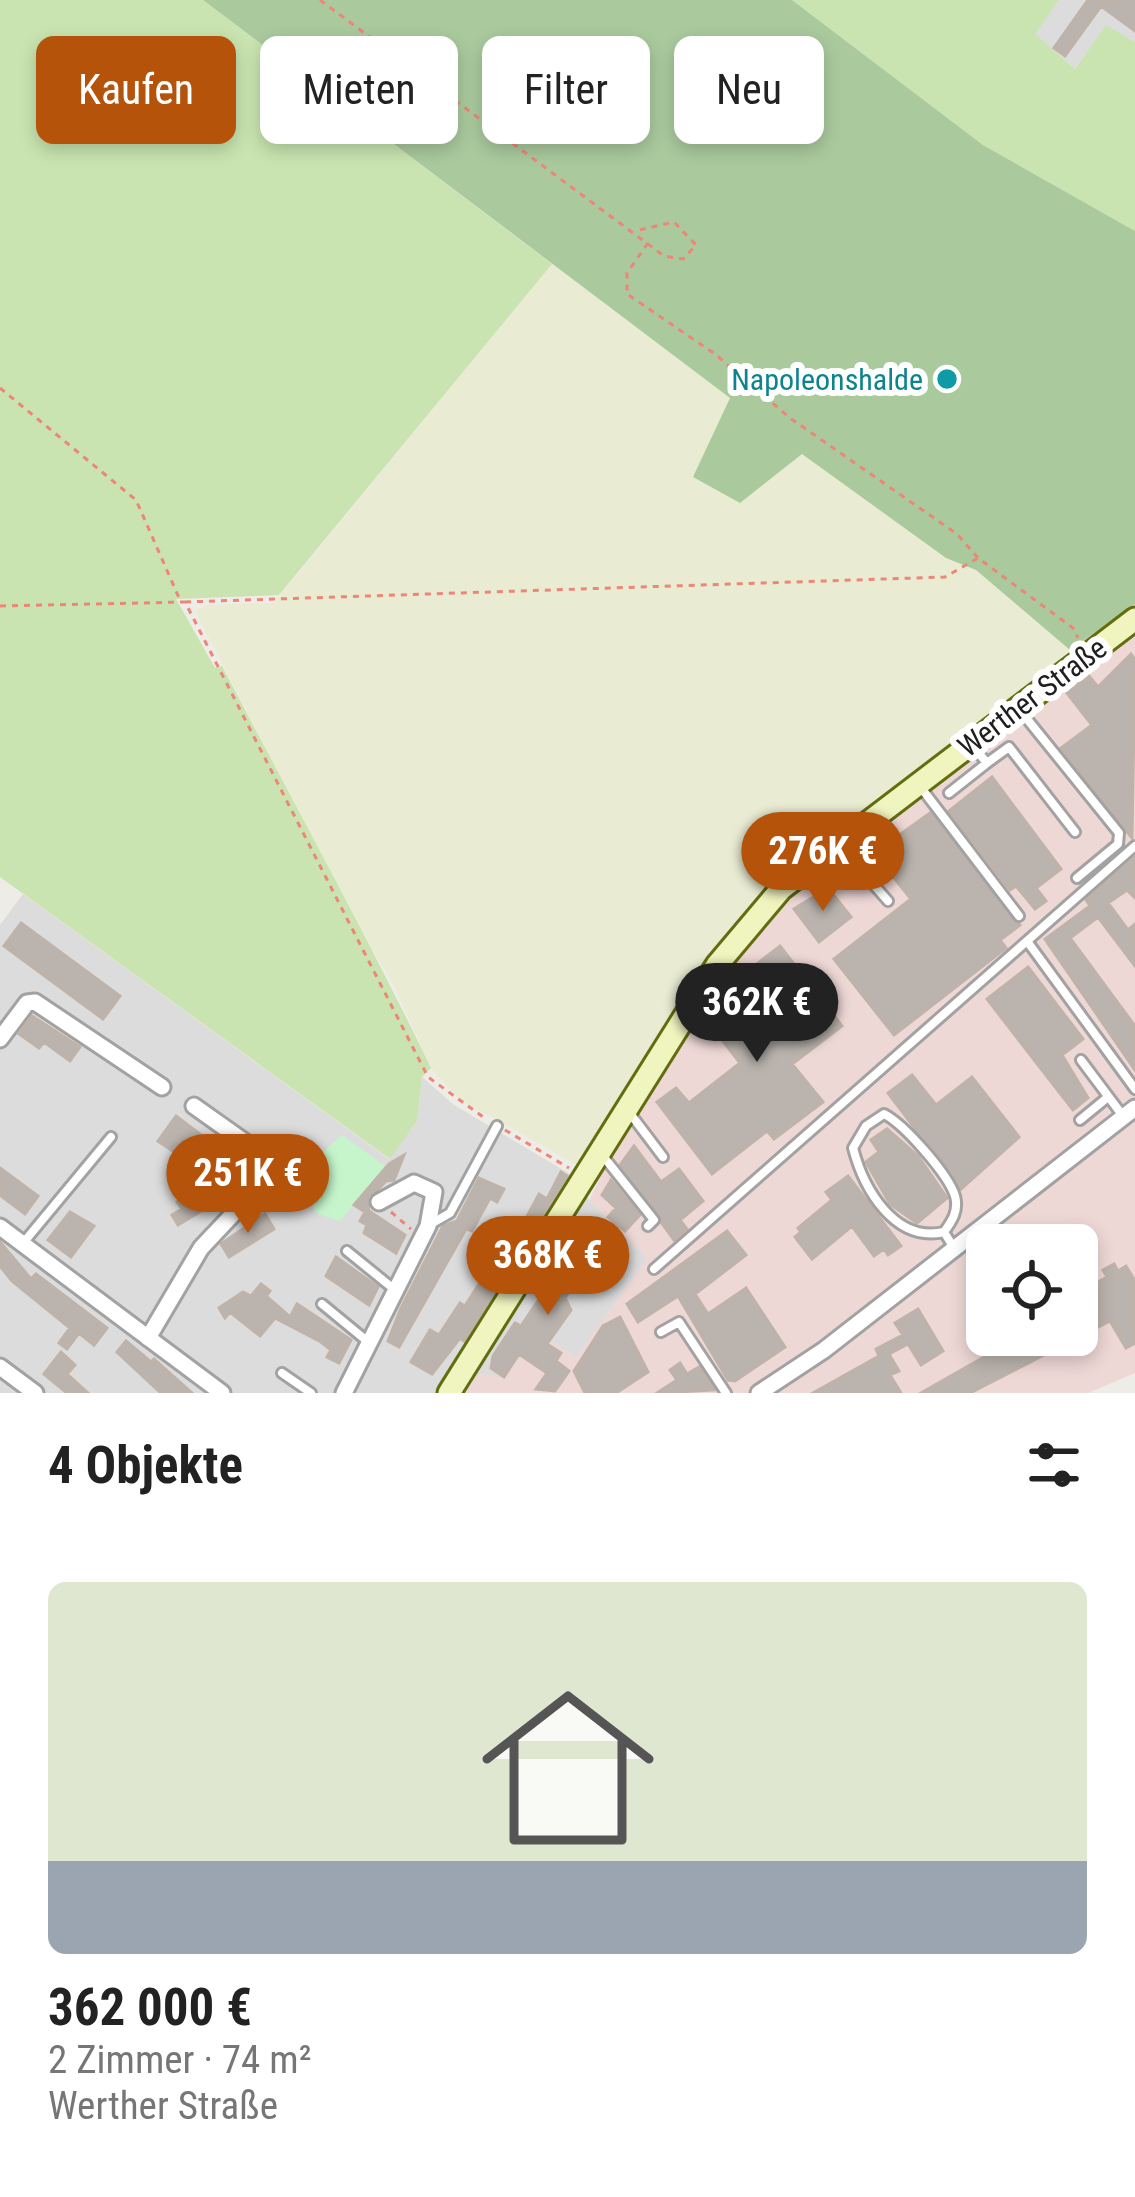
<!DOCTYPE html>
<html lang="de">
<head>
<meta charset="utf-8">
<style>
	body { margin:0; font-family:"Roboto Condensed",sans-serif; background:#f2f2f2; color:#222; height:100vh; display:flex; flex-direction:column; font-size:45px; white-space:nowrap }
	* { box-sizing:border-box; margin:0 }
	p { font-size:39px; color:#767676 }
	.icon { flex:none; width:66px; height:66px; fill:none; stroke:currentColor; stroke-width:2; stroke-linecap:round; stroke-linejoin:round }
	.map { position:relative; height:1393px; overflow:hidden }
	.panel { display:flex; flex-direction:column; background:#fff; flex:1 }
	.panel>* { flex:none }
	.hud { position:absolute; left:36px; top:36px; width:1065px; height:108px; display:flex; gap:24px }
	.controls { position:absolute; left:966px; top:1224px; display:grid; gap:24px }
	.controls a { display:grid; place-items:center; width:132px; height:132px; border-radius:18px; background:#fff; box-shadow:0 6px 18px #0003; font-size:60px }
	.price { position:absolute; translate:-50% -102px; padding:0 27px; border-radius:42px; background:#b45309; color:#fff; font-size:39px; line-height:78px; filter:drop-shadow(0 3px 6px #0008) }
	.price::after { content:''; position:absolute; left:50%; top:72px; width:36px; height:27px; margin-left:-18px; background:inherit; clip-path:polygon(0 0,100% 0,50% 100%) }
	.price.on { background:#222; color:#fff }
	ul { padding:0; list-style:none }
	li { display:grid; align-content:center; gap:24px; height:636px; padding:0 48px }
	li+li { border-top:3px solid #e0e0e0 }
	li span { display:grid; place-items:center; height:372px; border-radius:18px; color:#555 }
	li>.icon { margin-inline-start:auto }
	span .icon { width:216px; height:216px; fill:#fffc; stroke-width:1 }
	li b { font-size:51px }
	h2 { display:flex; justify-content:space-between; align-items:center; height:144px; padding:0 48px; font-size:51px }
	.tag { padding:0 42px; border-radius:18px; background:#fff; box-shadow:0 6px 18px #0003; font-size:42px; line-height:108px }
	.tag.on { background:#b45309; color:#fff }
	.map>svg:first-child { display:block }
	.residential { fill:#dcdcdc }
	.commercial { fill:#eed8d6; fill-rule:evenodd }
	.farmland { fill:#e9ecd2 }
	.grass { fill:#c9e4b0 }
	.forest { fill:#aaca9e }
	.park { fill:#c6f5cb }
	.building { fill:#bbb4ae; stroke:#bfb3a9; stroke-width:3 }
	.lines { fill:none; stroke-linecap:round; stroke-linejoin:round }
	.lane-casing { stroke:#a2a2a2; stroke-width:14 }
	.street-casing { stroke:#a2a2a2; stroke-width:21 }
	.secondary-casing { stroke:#616d0e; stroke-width:27 }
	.path { stroke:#ee8577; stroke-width:3; stroke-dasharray:6 6; stroke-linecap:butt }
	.lane { stroke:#fff; stroke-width:8 }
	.street { stroke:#fff; stroke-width:15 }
	.secondary { stroke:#f0f4be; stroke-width:21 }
	.culture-dot { fill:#0f9aa8; stroke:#fff; stroke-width:4.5 }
	.labels { text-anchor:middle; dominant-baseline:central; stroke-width:12; stroke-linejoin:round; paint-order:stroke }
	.culture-label { font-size:30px; fill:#0d838f; stroke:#fff; text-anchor:end }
	.street-label { font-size:30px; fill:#1e1e1e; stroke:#fff }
</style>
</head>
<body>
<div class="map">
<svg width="1135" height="1393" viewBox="0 0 1135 1393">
	<rect width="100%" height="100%" fill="#eeece6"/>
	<path class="residential" d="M1059,0h76v42l-29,-16 -31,43 -41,-35z
		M23,894l366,265 28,-38 5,-44 32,28 121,72 14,23 59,58 -72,100 -39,-25 -32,46 -40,14h-465v-468z"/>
	<path class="commercial" d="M1135,604v769l-47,20h-623l14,-20 26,5 32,-46 39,26 71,-100 -58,-58 119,-238 62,-74zM987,1245h90v90h-90z"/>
	<path class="farmland" d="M552,264l179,135 -37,78 46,26 62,-50 144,105 30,12 94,80 -300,238 -191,278 -120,-67 -28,-31 -38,-85 -31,-49 -167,-323 11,-6 68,-2z"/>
	<path class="grass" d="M0,0h203l349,264 -273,331 -103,4 39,69 7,-2c70,134 143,266 209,402l-9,9 -5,44 -27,38 -390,-282z
		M792,0h267l-24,34 40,35 31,-44 29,17v189l-152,-86z"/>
	<path class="forest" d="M203,0h589l191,145 152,86v373l-65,46 -94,-80 -30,-12 -144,-104 -62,49 -47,-26 37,-79z"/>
	<path class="park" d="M342,1135l43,31 -45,55 -24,-8c-22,-45 -8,-47 26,-78z"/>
	<path class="building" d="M1088,0h47v31l-34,-25 -36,50 -11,-8z
		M1131,654l4,6 -3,178 -71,-90 31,-23 -25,-32 22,-17 9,11z
		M992,777l69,92 -25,19 10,13 -11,8 -19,-23 -6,4 -61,-79z
		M930,813l90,112 -20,15 6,8 -112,87 -60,-76 77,-60 -37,-46z
		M1135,857v41l-8,-8 -19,13 20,27 7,-6v42l-37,-49 -28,21 65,88v44l-90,-131 45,-33 -4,-6z
		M828,888l23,29 -32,25 -25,-33z
		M21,923l99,73 -17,23 -99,-73z
		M780,946l62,80 -50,38 31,38 -49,37 -7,-8 -55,43 -55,-72 19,-14 13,15 51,-40 -31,-40 42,-32 -11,-14z
		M1028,967l55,72 -21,16 26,43 -15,12 -86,-111z
		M32,1016l48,31 -10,14 -26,-19 -5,6 -20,-14z
		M912,1075l24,30 36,-28 47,60 -58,52 -73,-96z
		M176,1116l49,37 -16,22 -51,-34z
		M887,1129l31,27 29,42 -30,25 -27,-19 -24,-42 13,-10 -8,-12z
		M634,1146l27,36 18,-13 24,32 -23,19 7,9 -13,11 -54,-75z
		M404,1155l-10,25 -8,1 -19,20 2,10 36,24 -9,18 -32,-20 3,-8 -7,-4 5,-9 -11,-7 35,-41z
		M246,1161l8,13 -10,11 -66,40 -6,-10 10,-6 -5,-7z
		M0,1168l38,28 -13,18 -25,-19z
		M561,1172l6,4 -103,165 -4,-3 -28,36 -21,-12 19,-32 9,5 21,-32 5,3 19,-30 -7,-4 20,-31 4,3 16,-26 7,4 15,-28 8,5z
		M848,1176l53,70 -13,9 -4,-6 -10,7 -22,-30 -40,33 -17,-22 6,-5 -3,-4 34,-28 -6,-8z
		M479,1178l25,11 -7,13 -7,-4 -18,33 -6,-2 -67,118 -11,-6 13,-33 42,-82 14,-5z
		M611,1180l29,35 -15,16 -17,-14 8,-9 -14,-13z
		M70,1212l24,14 -23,31 -23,-17z
		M265,1214l9,15 -45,28 -8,-13z
		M592,1221l15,10 -42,67 6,12 -24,34 14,9 -5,8 13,10 -14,20 -19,-2 11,-16 -28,-19 -15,23 -13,-9 2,-12 22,-33 6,3z
		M727,1231l19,24 -51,39 13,20 38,-26 39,59 -50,34 -7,-1 -50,-84 -40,26 -11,-18z
		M0,1242l31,37 5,-5 71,54 -13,17 -15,-12 -12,16 -8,-6 11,-15 -58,-47 -12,-15z
		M336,1257l42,30 -9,18 -43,-29z
		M1114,1264l4,7 8,-5 9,15v62l-9,5 -16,-27 -140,72h-49l102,-58h54v-41l30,-17 -4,-7z
		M261,1284l9,7 -4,5 24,21 7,-13 54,36 -12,23 -12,-6 4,-7 -10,-8 -46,-24 -15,18 -30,-24 -5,6 -6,-10 24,-16 8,4z
		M918,1309l25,42 -22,14 -13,-21 -19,10 10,17 -9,4 11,18h-88l66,-37 -3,-7 27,-14 -8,-12z
		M620,1317l28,55 -32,21h-31l-11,-22 29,-45z
		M126,1341l25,21 3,-3 38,34h-31l-44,-41z
		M61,1352l14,13 -8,9 21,19h-21l-23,-19z
		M680,1363l7,11 12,-7 15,23 -57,3 20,-13 -7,-10z"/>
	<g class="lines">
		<g class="lane-casing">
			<path id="lane" d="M1019,709l100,124 -1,11 -41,34
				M972,745l15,18 22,-16 66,85
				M919,785l100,131
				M949,793l38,-30
				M839,845l49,56
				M1027,941l108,148
				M1081,1060l42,56
				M629,1112l34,45
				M1080,1120l28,-23
				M603,1156l51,64 -6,6
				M429,1225l21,-12 47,-87
				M944,1232c-49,11 -80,-42 -91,-84l13,-22 18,-12c20,10 64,60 71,82 4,15 -3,25 -11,36l10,16
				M24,1242l87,-105
				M347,1251l48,39
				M654,1269l481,-423
				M322,1304l45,37
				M661,1332l18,-10 47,71
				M282,1373l29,20"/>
		</g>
		<g class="street-casing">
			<path id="street" d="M0,1039l27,-36 8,-1 127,85
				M0,1227l222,166
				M148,1338l53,-90 66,-70 -4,-23 -69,-49
				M0,1367l35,26
				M344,1393l84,-167 6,-34 -20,-9 -35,19
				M759,1393l65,-43 311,-242"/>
		</g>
		<g class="secondary-casing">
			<path id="secondary" d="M449,1393l268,-428 64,-76 354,-270"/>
		</g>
		<path class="path" d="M320,0l344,256 19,3 13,-14 -22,-23 -39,9
			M648,243l-21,30v21l88,60 75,64 167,116 21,24
			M0,388l136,112 44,100
			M185,602l760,-25 33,-19 95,70 5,10
			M0,606l185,-4 243,475 58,42
			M505,1130l64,38
			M282,1171l32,6
			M391,1212l20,17"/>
		<use href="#lane" class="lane"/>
		<use href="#street" class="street"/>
		<use href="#secondary" class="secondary"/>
	</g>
	<circle class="culture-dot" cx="947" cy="379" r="12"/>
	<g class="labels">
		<g class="culture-label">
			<text x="923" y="379">Napoleonshalde</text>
		</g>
		<g class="street-label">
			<text transform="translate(1032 697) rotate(-37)">Werther Straße</text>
		</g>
	</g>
</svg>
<div class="controls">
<a><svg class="icon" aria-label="locate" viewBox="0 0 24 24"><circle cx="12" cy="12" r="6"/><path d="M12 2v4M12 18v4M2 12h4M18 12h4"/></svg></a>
</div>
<b class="price" style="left:823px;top:914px">276K €</b>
<b class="price on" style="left:757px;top:1065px">362K €</b>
<b class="price" style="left:248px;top:1236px">251K €</b>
<b class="price" style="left:548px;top:1318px">368K €</b>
<div class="hud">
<a class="tag on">Kaufen</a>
<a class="tag">Mieten</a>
<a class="tag">Filter</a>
<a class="tag">Neu</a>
</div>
</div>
<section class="panel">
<h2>4 Objekte<svg class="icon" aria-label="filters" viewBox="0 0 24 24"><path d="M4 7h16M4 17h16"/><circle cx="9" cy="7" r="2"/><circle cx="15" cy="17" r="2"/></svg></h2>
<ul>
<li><span style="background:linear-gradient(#dfe7d0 75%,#9aa5b1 0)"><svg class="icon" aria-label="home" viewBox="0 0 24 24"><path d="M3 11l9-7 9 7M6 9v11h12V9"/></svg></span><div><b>362 000 €</b><p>2 Zimmer · 74 m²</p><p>Werther Straße</p></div></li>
</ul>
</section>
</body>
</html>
